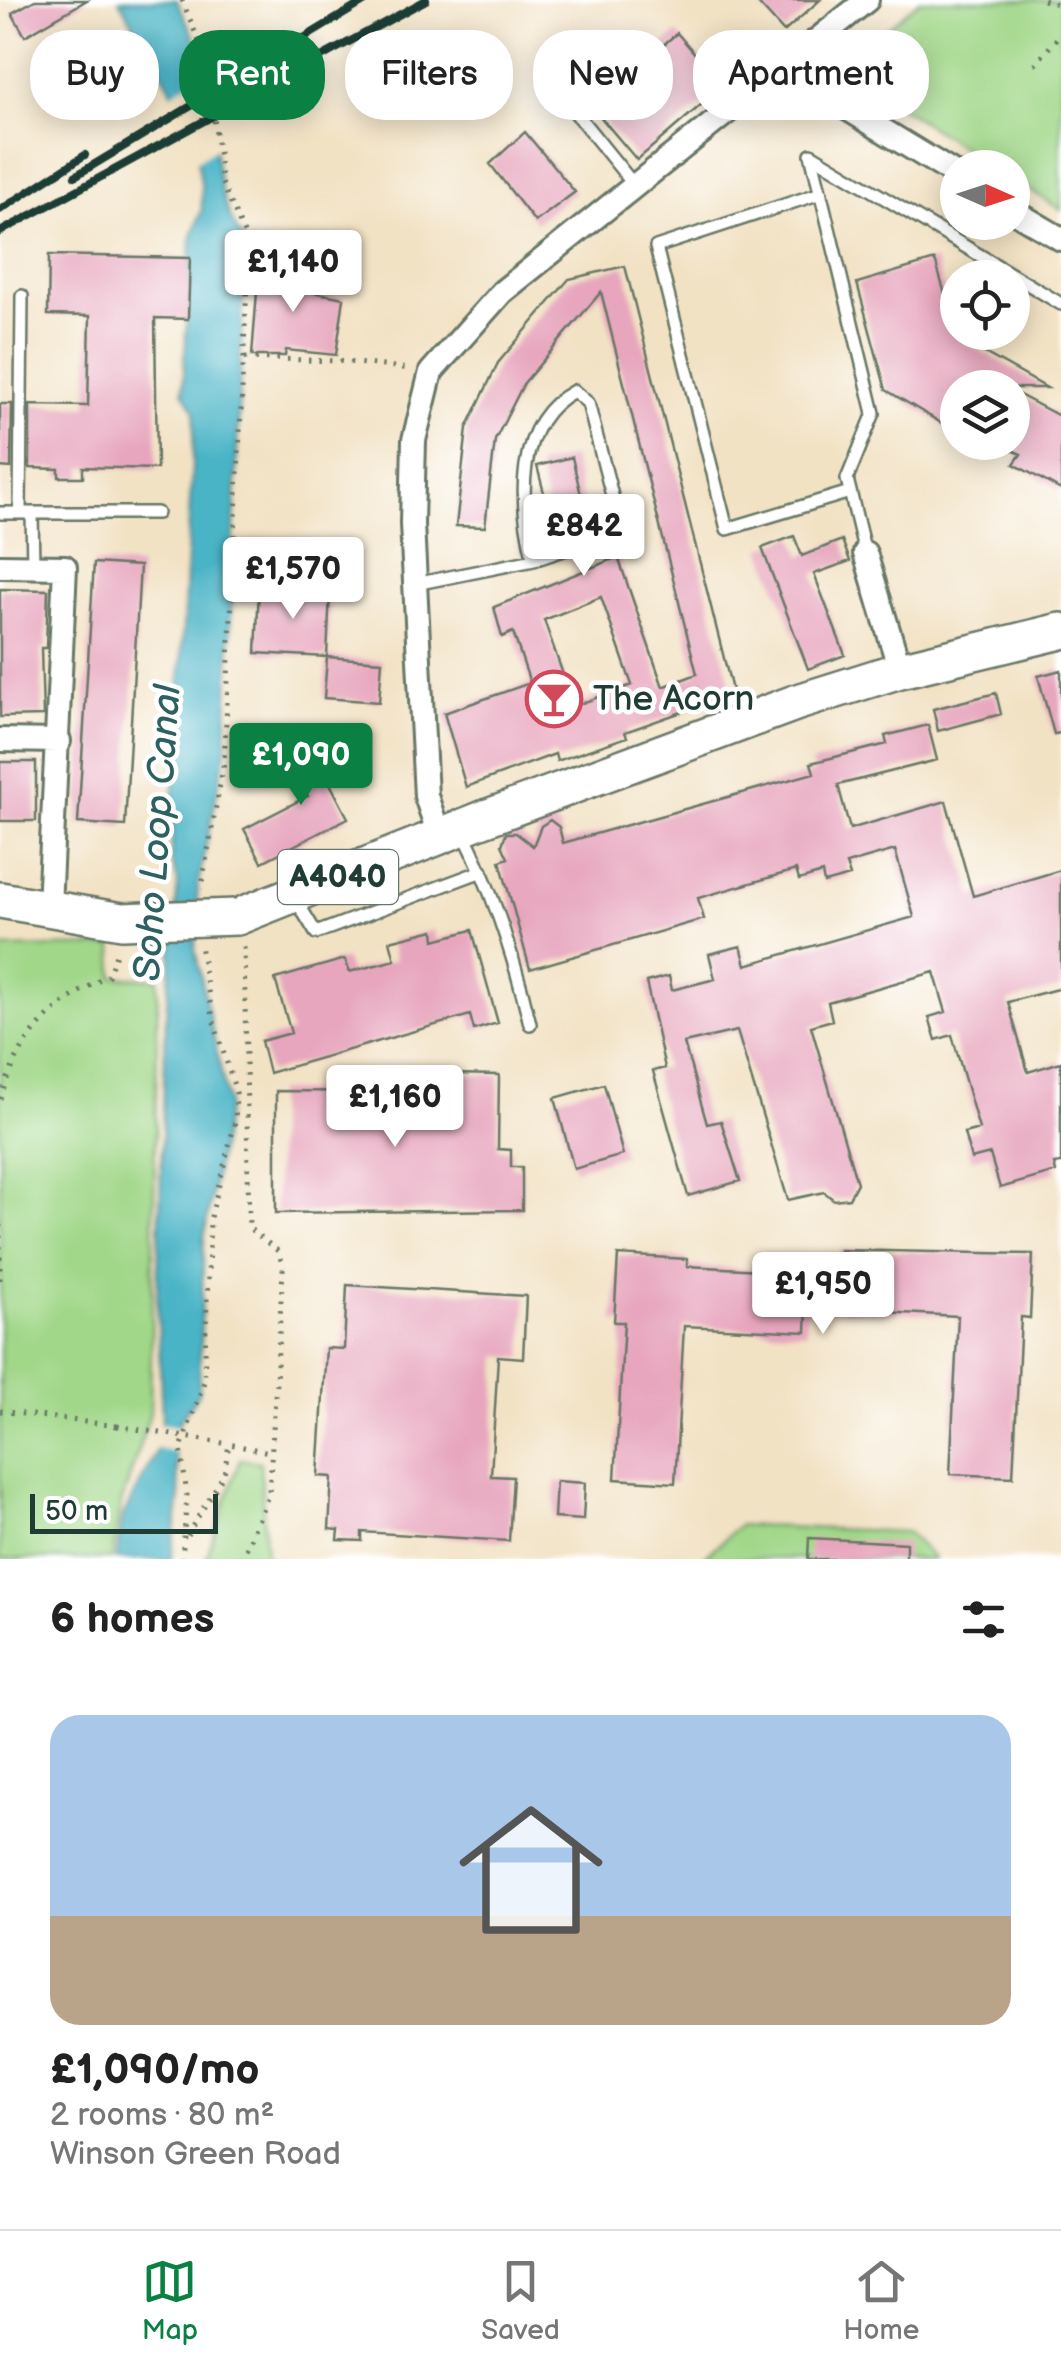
<!DOCTYPE html>
<html lang="en">
<head>
<meta charset="utf-8">
<style>
	body { margin:0; font-family:"Balsamiq Sans",sans-serif; background:#f2f2f2; color:#222; height:100vh; display:flex; flex-direction:column; font-size:38px; white-space:nowrap }
	* { box-sizing:border-box; margin:0 }
	p { font-size:32px; color:#767676 }
	.icon { flex:none; width:55px; height:55px; fill:none; stroke:currentColor; stroke-width:2; stroke-linecap:round; stroke-linejoin:round }
	.map { position:relative; height:1559px; overflow:hidden }
	.details { display:flex; flex-direction:column; background:#fff; flex:1 }
	.details>* { flex:none }
	.hud { position:absolute; left:30px; top:30px; width:1002px; height:90px; display:flex; gap:20px }
	.needle { width:65px; rotate:93deg }
	.buttons { position:absolute; left:940px; top:150px; display:grid; gap:20px }
	.buttons a { display:grid; place-items:center; width:90px; height:90px; border-radius:50%; background:#fff; box-shadow:0 5px 25px #0003; font-size:50px }
	.scale { position:absolute; left:30px; bottom:25px; width:188px; box-sizing:border-box; padding-left:10px; border:5px solid #1f3d34; border-top:0; font-size:28px; line-height:35px; white-space:nowrap; color:#1f3d34; -webkit-text-stroke:8px #fff; paint-order:stroke }
	.price { position:absolute; translate:-50% -85px; padding:0 22px; border-radius:10px; background:#fff; color:#222; font-size:32px; line-height:65px; filter:drop-shadow(0 2px 5px #0008) }
	.price::after { content:''; position:absolute; left:50%; top:60px; width:30px; height:22px; margin-left:-15px; background:inherit; clip-path:polygon(0 0,100% 0,50% 100%) }
	.price.current { background:#0b8043; color:#fff }
	ul { padding:0; list-style:none }
	li { display:grid; align-content:center; gap:20px; height:530px; padding:0 50px }
	li span { display:grid; place-items:center; height:310px; border-radius:30px; color:#555 }
	li>.icon { margin-inline-start:auto }
	span .icon { width:180px; height:180px; fill:#fffc; stroke-width:1 }
	li b { font-size:42px }
	h2 { display:flex; justify-content:space-between; align-items:center; height:120px; padding:0 50px; font-size:42px }
	.pill { padding:0 35px; border-radius:40px; background:#fff; box-shadow:0 5px 25px #0003; font-size:35px; line-height:90px }
	.pill.current { background:#0b8043; color:#fff }
	.menu { display:flex; justify-content:space-around; align-items:center; height:140px; border-top:2px solid #e0e0e0; background:#fff; font-size:28px; color:#767676 }
	.menu a { display:grid; justify-items:center; gap:5px }
	.menu .current { color:#0b8043 }
	.map>svg:first-child { display:block }
	.green { fill:#a0d788; stroke:#608a5e; stroke-width:2.5 }
	.water { fill:#49b4c6; stroke:#34787d; stroke-width:2.5 }
	.pier { fill:#f2e2c4 }
	.building { fill:#e7a6bd; fill-rule:evenodd }
	.lines { fill:none; stroke-linecap:round; stroke-linejoin:round }
	.service-casing { stroke:#697766; stroke-width:16 }
	.minor-casing { stroke:#697766; stroke-width:28 }
	.primary-casing { stroke:#697766; stroke-width:40 }
	.path { stroke:#697766; stroke-width:5; stroke-dasharray:2.5 8; stroke-linecap:butt }
	.service { stroke:#fff; stroke-width:11 }
	.minor { stroke:#fff; stroke-width:22 }
	.primary { stroke:#fff; stroke-width:35 }
	.rail { stroke:#1f3d34; stroke-width:8 }
	.primary-bridge-casing { stroke:#697766; stroke-width:40; stroke-linecap:butt }
	.path-bridge { stroke:#697766; stroke-width:5; stroke-dasharray:2.5 8; stroke-linecap:butt }
	.primary-bridge { stroke:#fff; stroke-width:35 }
	.labels { text-anchor:middle; dominant-baseline:central; stroke-width:9; stroke-linejoin:round; paint-order:stroke }
	.shield { fill:#fff; stroke:#627771; stroke-width:2.5 }
	.shield-label { font-size:32px; font-weight:bold; fill:#1f3d34 }
	.poi-label { font-size:35px; fill:#1f3d34; stroke:#fff; text-anchor:start }
	.water-label { font-size:38px; font-style:italic; fill:#2c6160; stroke:#fff }
</style>
</head>
<body>
<div class="map">
<svg width="1061" height="1559" viewBox="0 0 1061 1559">
	<rect width="100%" height="100%" fill="#fff"/>
	<filter id="ink" filterUnits="userSpaceOnUse"><feTurbulence type="fractalNoise" baseFrequency=".01" numOctaves="2"/><feDisplacementMap in="SourceGraphic" scale="20" xChannelSelector="R" yChannelSelector="G"/><feConvolveMatrix kernelMatrix="1 2 1 2 8 2 1 2 1" color-interpolation-filters="sRGB"/></filter>
	<filter id="wash" filterUnits="userSpaceOnUse"><feTurbulence type="fractalNoise" baseFrequency=".0048" numOctaves="4" result="noise"/><feDisplacementMap in="SourceGraphic" scale="40" xChannelSelector="R" yChannelSelector="G"/><feGaussianBlur stdDeviation="2.25" result="paint"/><feColorMatrix in="noise" values="0 0 0 0 0 0 0 0 0 0 0 0 0 0 0 0 0 1.4 0 .05"/><feComposite in="paint" operator="in"/></filter>
	<g filter="url(#wash)">
		<rect width="100%" height="100%" fill="#f2e2c4"/>
		<path class="green" d="M920,0h141v210l-48,-31 -1,-11 -18,-1 -154,-98z
			M113,946l1,31 44,2 -8,434 -30,94 -8,52h-112v-611z
			M240,1459l20,3 6,97h-60z
			M740,1525l167,7 27,27h-232z"/>
		<path class="water" d="M119,0h58c9,21 23,44 28,66 13,57 2,127 40,176l-19,509 -28,133 -3,65 33,154 -24,135 -5,155 -20,29 -4,30 5,46 -9,61h-55l7,-43 34,-66 5,-32 -5,-121 9,-283 12,-132 -7,-22 1,-35 23,-413 -12,-21 8,-152 11,-30 -1,-26 -4,-25 -27,-72z"/>
		<path class="pier" d="M211,69l9,77 -27,17 -25,-68z
			M156,1423l28,4 -4,26 -28,-5z"/>
		<g id="blocks">
			<path class="building" d="M35,0h52l-62,36 -13,-23z
				M755,0h65l-36,32z
				M677,33l46,53 -86,74 -45,-53z
				M525,132l50,60 -40,30 -45,-58z
				M260,253l27,6 -6,27 63,12 -8,57 -50,-5 -1,6h-33z
				M49,255l141,3 -2,61 -33,-1 2,151 -74,-2v10h-24v-8l-29,-1v-63l58,1 2,-90 -42,-1z
				M935,260l23,78 89,50h-89v45l-72,-43 -29,-107z
				M625,266l108,428 -108,38 2,5 -70,24 -2,-7 -89,33 -22,-74 86,-30 -17,-51 -11,5 -8,-30 124,-50 45,130 34,-13 -96,-382 -77,91 -29,57 -10,87 -29,-1 11,-98 31,-65 71,-84zM601,597l31,88 -58,21 -30,-86z
				M1012,391l49,26v73l-47,-26 7,-10 -9,-4z
				M0,404h12l-1,64 -11,-1z
				M572,457l13,55 -34,8 -14,-54z
				M794,536l8,20 40,-16 8,21 -36,13 31,81 -37,14 -46,-121z
				M94,563l46,3 -15,260 -47,-3z
				M259,587l71,4 -3,66 -71,-4z
				M0,589l48,1 -2,58h-5l2,68 -43,1z
				M327,657l55,4 -3,41 -55,-4z
				M1061,670v63l-7,1 -16,-58z
				M996,693l5,21 -63,17 -5,-22z
				M928,725l9,35 -99,25 12,44 96,-28 27,95 88,-26v118l-53,14 20,70 33,-10v101l-7,1 2,8 -56,16 -10,-34 -19,5 -7,-26 15,-4 -27,-94 -16,5 -7,-23 17,-5 -12,-40 -106,30 4,18 -21,6 46,157 -8,15 -15,2 -10,-8 -36,8 -51,-169 -53,12 23,81 14,-3 19,60 -52,15 -35,-125 12,-3 -19,-86 23,-6 3,14 43,-11 -6,-25 32,-8 5,19 168,-48 -19,-67 -49,14 4,12 -26,7 -2,-10 -23,7 -3,-10 -98,28 6,21 -174,50 -30,-108 8,-3 -6,-13 4,-12h10l17,13 8,-20 9,-6 9,7 4,16 251,-70 -3,-10 76,-19 -2,-8z
				M322,741l12,24 -11,5 25,48 -86,44 -18,-33 64,-33 -20,-37z
				M0,762h36v59h-36z
				M434,930l1,10 37,-10 26,93 -24,7 -4,-15 -201,58 -8,-32 30,-8 -16,-54 70,-20 4,13 46,-12 -5,-19z
				M453,1074l46,1 -1,74 13,1v17h11v43l-246,3v-122l133,1v-12l44,1z
				M604,1084l19,71 -49,14 -19,-71z
				M840,1250l193,4 -3,64 -9,-1 -8,160 -63,-3 8,-158 -151,-8 -1,24 -122,-6 -9,157 -60,-4 9,-157h-10l4,-67 69,4v7l151,8z
				M347,1285l179,11 -3,62 -25,-2 -7,120 22,1 -4,64 -147,-9v9l-24,-1 1,-10 -10,-1 3,-52 -14,-1 8,-128 18,1z
				M556,1481l29,2 -2,37 -29,-2z
				M809,1538l97,5v16h-98z"/>
		</g>
	</g>
	<g filter="url(#ink)">
		<use href="#blocks" fill-opacity="0" stroke="#697766" stroke-width="2.5"/>
		<g class="lines">
			<g class="service-casing">
				<path id="service" d="M606,43l-45,39 -3,9 76,94
					M821,193l-165,54 71,282 123,-37
					M0,513h32l1,53
					M20,513l2,-217
					M32,513h125
					M865,553l-18,-74 27,-66 -63,-259 250,150
					M415,584l119,-24c-15,-57 -20,-137 40,-169l14,12 28,108 1,21 -83,28
					M463,832c31,62 51,124 67,192
					M296,900l20,33 166,-62"/>
			</g>
			<g class="minor-casing">
				<path id="minor" d="M779,67l179,109
					M1012,210l49,29
					M865,553l35,117
					M0,566l65,1 -16,340
					M0,740l59,1
					M440,838l-14,-42 -14,-272 2,-84 17,-68 71,-80 365,-292"/>
			</g>
			<g class="primary-casing">
				<path id="primary" d="M0,900l122,21 25,-1
					M237,917l246,-98 312,-116 105,-33 161,-39"/>
			</g>
			<path class="path" d="M182,0l25,61 15,122 27,62 -25,517 -23,127
				M1043,0l18,5
				M1035,65l26,-32
				M245,358l92,3 75,8
				M0,1099c23,-66 47,-91 108,-123l10,-28
				M0,1225v56
				M0,1411l117,15
				M187,1535l37,-61 5,-30 40,8
				M182,1559l5,-63 -6,-48 23,-66 6,-162 25,-98 1,-30 -23,-73 -13,-74
				M242,1559l27,-66 14,-223 -4,-18 -30,-24 -5,-283"/>
			<use href="#service" class="service"/>
			<use href="#minor" class="minor"/>
			<use href="#primary" class="primary"/>
			<path class="rail" d="M75,176l292,-176
				M0,210l85,-55
				M0,232l426,-232"/>
			<g class="primary-bridge-casing">
				<path id="primary-bridge" d="M147,920l90,-3"/>
			</g>
			<path class="path-bridge" d="M117,1426l112,18"/>
			<use href="#primary-bridge" class="primary-bridge"/>
		</g>
	</g>
	<defs>
		<g id="bar-ring" transform="scale(2.875)"><circle r="9.5" fill="#fff" stroke="#d1495b" stroke-width="1.5"/><path d="M-6-5H6L.8 .8V4.5H3.5V6h-7V4.5H-.8V.8Z" fill="#d1495b"/></g>
	</defs>
	<g fill-rule="evenodd">
		<use href="#bar-ring" x="554" y="699"/>
	</g>
	<g class="labels">
		<rect class="shield" x="278" y="850" width="120" height="54" rx="8"/>
		<g class="shield-label">
			<text x="338" y="877">A4040</text>
		</g>
		<g class="poi-label">
			<text x="593" y="699">The Acorn</text>
		</g>
		<g class="water-label">
			<text transform="translate(158 833) rotate(-86)">Soho Loop Canal</text>
		</g>
	</g>
</svg>
<div class="buttons">
<a><svg class="needle" viewBox="-14 -14 28 28"><path d="M0-13l5 13h-10z" fill="#e53935"/><path d="M0 13l5-13h-10z" fill="#767676"/></svg></a>
<a><svg class="icon" aria-label="locate" viewBox="0 0 24 24"><circle cx="12" cy="12" r="6"/><path d="M12 2v4M12 18v4M2 12h4M18 12h4"/></svg></a>
<a><svg class="icon" aria-label="layers" viewBox="0 0 24 24"><path d="M12 4l9 5-9 5-9-5zM3 14l9 5 9-5"/></svg></a>
</div>
<div class="scale">50 m</div>
<b class="price" style="left:293px;top:315px">£1,140</b>
<b class="price" style="left:584px;top:579px">£842</b>
<b class="price" style="left:293px;top:622px">£1,570</b>
<b class="price current" style="left:301px;top:808px">£1,090</b>
<b class="price" style="left:395px;top:1150px">£1,160</b>
<b class="price" style="left:823px;top:1337px">£1,950</b>
<div class="hud">
<a class="pill">Buy</a>
<a class="pill current">Rent</a>
<a class="pill">Filters</a>
<a class="pill">New</a>
<a class="pill">Apartment</a>
</div>
</div>
<section class="details">
<h2>6 homes<svg class="icon" aria-label="filters" viewBox="0 0 24 24"><path d="M4 7h16M4 17h16"/><circle cx="9" cy="7" r="2"/><circle cx="15" cy="17" r="2"/></svg></h2>
<ul>
<li><span style="background:linear-gradient(#a9c7e8 65%,#b9a48a 0)"><svg class="icon" aria-label="home" viewBox="0 0 24 24"><path d="M3 11l9-7 9 7M6 9v11h12V9"/></svg></span><div><b>£1,090/mo</b><p>2 rooms · 80 m²</p><p>Winson Green Road</p></div></li>
</ul>
</section>
<nav class="menu">
<a class="current"><svg class="icon" aria-label="map" viewBox="0 0 24 24"><path d="M3 6l6-2 6 2 6-2v14l-6 2-6-2-6 2zM9 4v14M15 6v14"/></svg>Map</a>
<a><svg class="icon" aria-label="saved" viewBox="0 0 24 24"><path d="M7 4h10v16l-5-4-5 4z"/></svg>Saved</a>
<a><svg class="icon" aria-label="home" viewBox="0 0 24 24"><path d="M3 11l9-7 9 7M6 9v11h12V9"/></svg>Home</a>
</nav>
</body>
</html>
